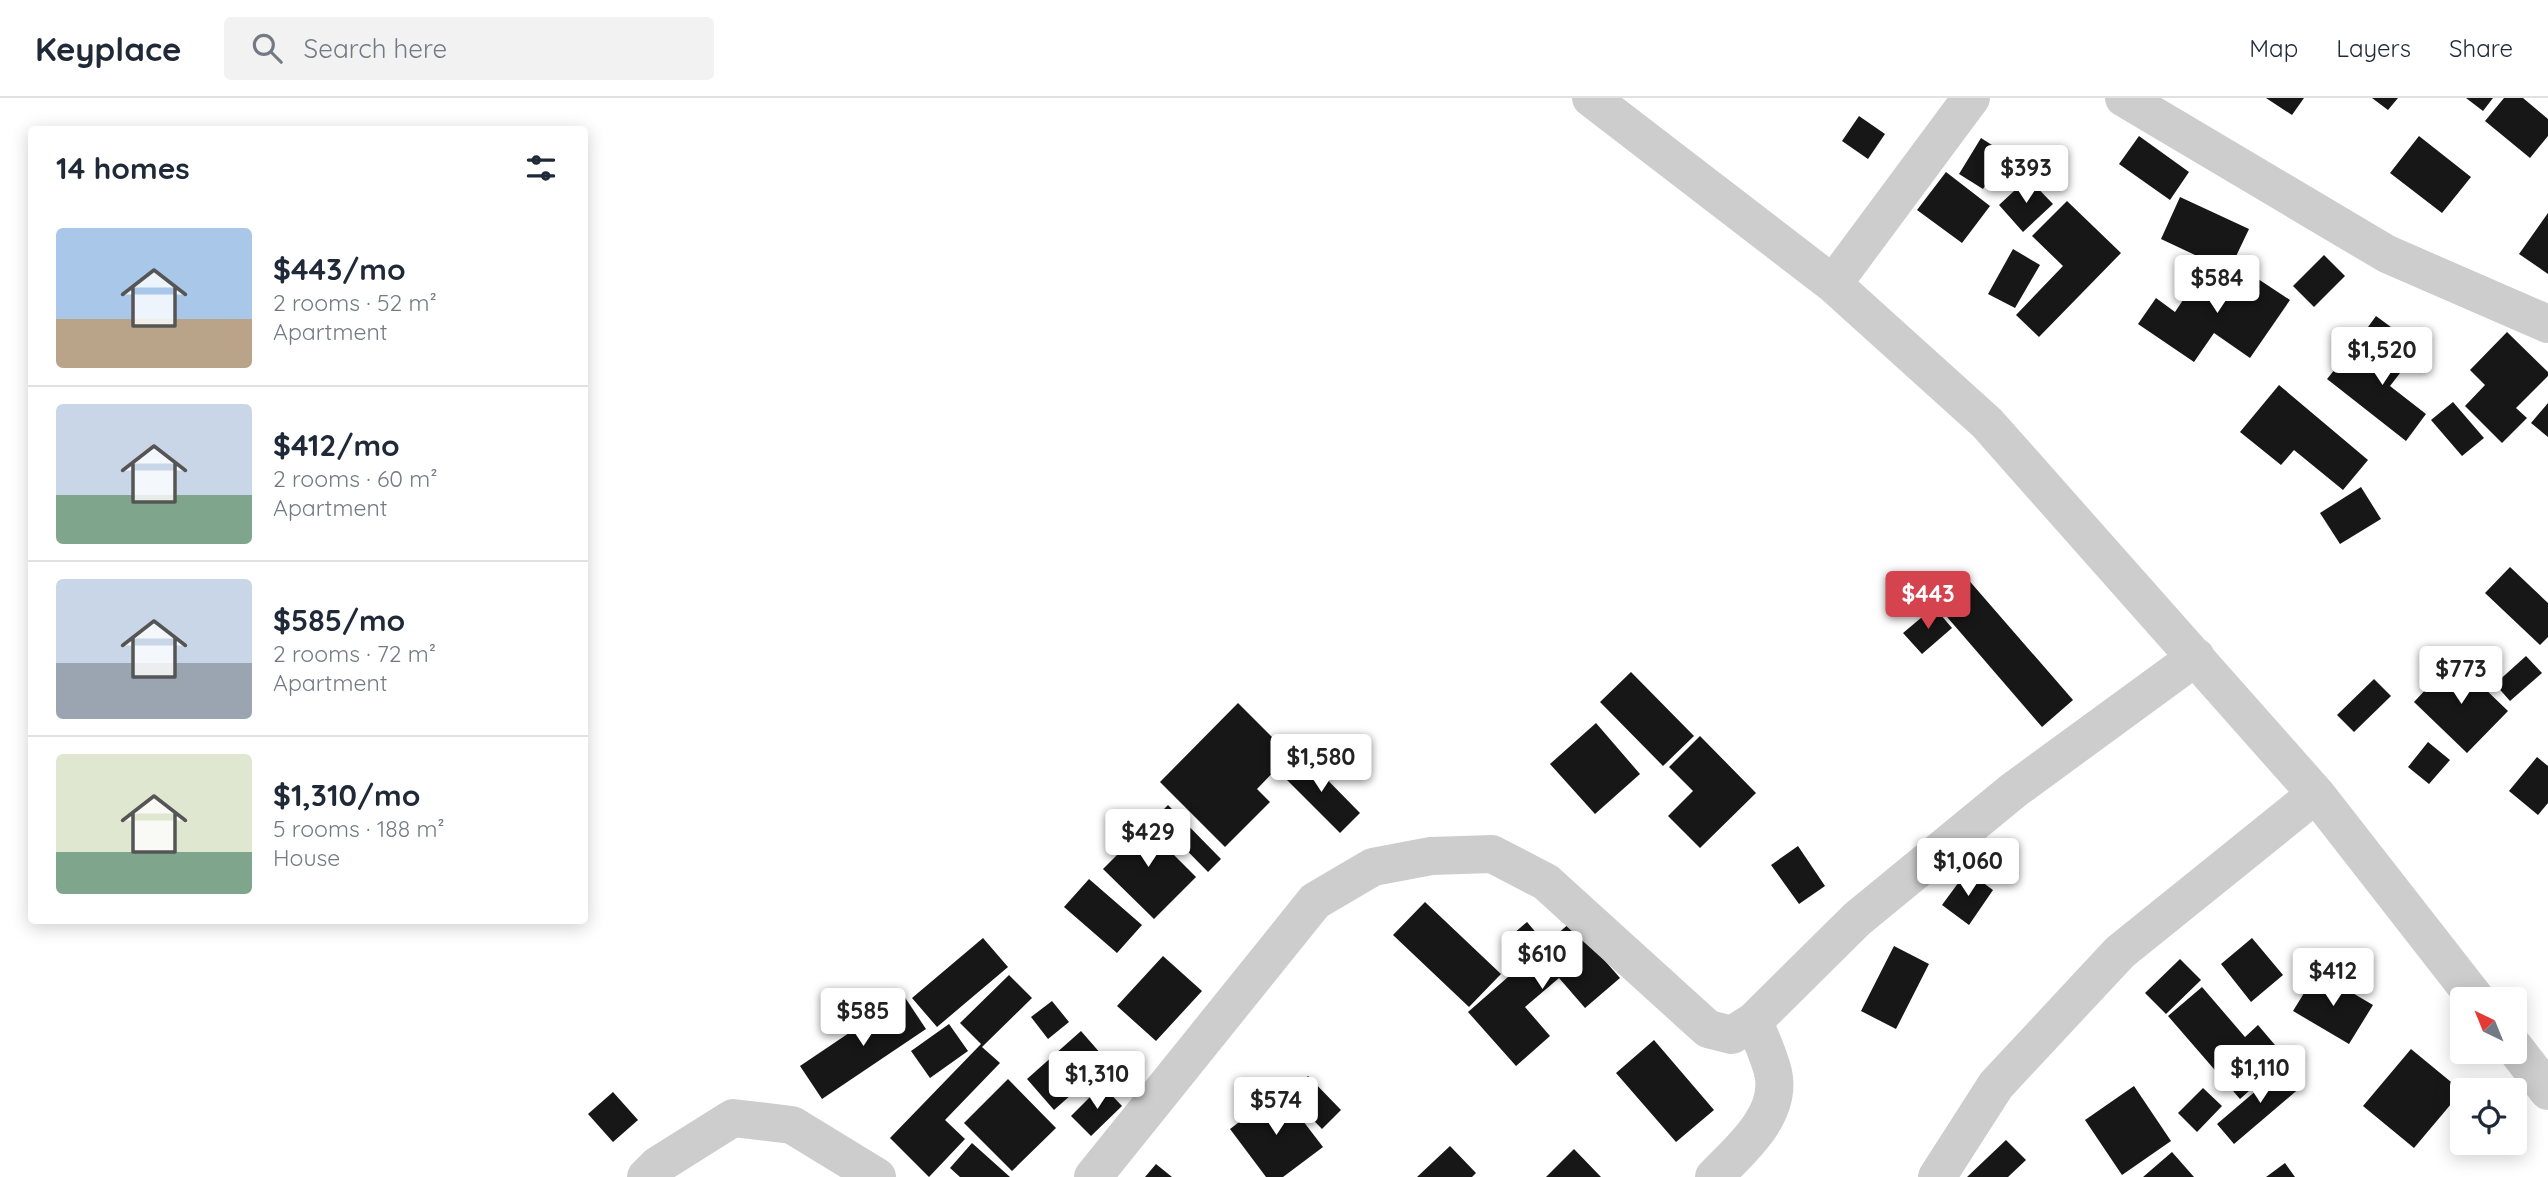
<!DOCTYPE html>
<html lang="en">
<head>
<meta charset="utf-8">
<style>
	body { margin:0; font-family:Quicksand,sans-serif; background:#f2f2f3; color:#1f2937; height:100vh; display:flex; flex-direction:column; font-size:26px; white-space:nowrap }
	* { box-sizing:border-box; margin:0 }
	p { font-size:23px; color:#747a83 }
	.icon { flex:none; width:38px; height:38px; fill:none; stroke:currentColor; stroke-width:2; stroke-linecap:round; stroke-linejoin:round }
	.map { position:relative; flex:1; overflow:hidden }
	.details { position:absolute; left:28px; top:28px; width:560px; height:798px; display:flex; flex-direction:column; background:#fff; border-radius:7px; box-shadow:0 4px 18px #0003 }
	.details>* { flex:none }
	.needle { width:46px; rotate:317deg }
	.controls { position:absolute; left:2450px; top:889px; display:grid; gap:14px }
	.controls a { display:grid; place-items:center; width:77px; height:77px; border-radius:7px; background:#fff; box-shadow:0 4px 18px #0003; font-size:35px }
	.price { position:absolute; translate:-50% -60px; padding:0 16px; border-radius:7px; background:#fff; color:#222; font-size:23px; line-height:46px; filter:drop-shadow(0 2px 4px #0008) }
	.price::after { content:''; position:absolute; left:50%; top:42px; width:21px; height:16px; margin-left:-10px; background:inherit; clip-path:polygon(0 0,100% 0,50% 100%) }
	.price.current { background:#d5444e; color:#fff }
	ul { padding:0; list-style:none }
	li { display:flex; align-items:center; gap:21px; height:175px; padding:0 28px }
	li+li { border-top:2px solid #e0e1e3 }
	li span { display:grid; place-items:center; flex:none; width:196px; height:140px; border-radius:7px; color:#555 }
	li>.icon { margin-inline-start:auto }
	span .icon { width:84px; height:84px; fill:#fffc; stroke-width:1 }
	li b { font-size:30px }
	h2 { display:flex; justify-content:space-between; align-items:center; height:84px; padding:0 28px; font-size:30px }
	header { display:flex; align-items:center; gap:42px; box-sizing:border-box; height:98px; padding:0 35px; background:#fff; border-bottom:2px solid #e0e1e3 }
	header strong { font-size:33px }
	nav { display:flex; gap:38px; margin-inline-start:auto; font-size:24px }
	.search { width:490px; height:63px; background:#f2f2f3; display:flex; align-items:center; gap:18px; box-sizing:border-box; padding:0 24px; border-radius:7px; color:#747a83; font-size:26px }
	.map>svg:first-child { display:block }
	.building { fill:#171717 }
	.lines { fill:none; stroke-linecap:round; stroke-linejoin:round }
	.minor { stroke:#cdcdcd; stroke-width:38 }
</style>
</head>
<body>
<header>
<strong>Keyplace</strong>
<div class="search"><svg class="icon" aria-label="search" viewBox="0 0 24 24"><circle cx="10" cy="10" r="6"/><path d="M15 15l6 6"/></svg>Search here</div>
<nav><a>Map</a><a>Layers</a><a>Share</a></nav>
</header>
<div class="map">
<svg width="2548" height="1079" viewBox="0 0 2548 1079">
	<rect width="100%" height="100%" fill="#fff"/>
	<path class="building" d="M2266,0h38l-12,17z
		M2372,0h26l-10,12z
		M2466,0h27l-10,13z
		M2504,0h19l25,21v17l-18,22 -45,-37z
		M1859,18l26,18 -17,25 -26,-18z
		M2139,38l50,36 -19,28 -51,-36z
		M2419,38l52,41 -29,36 -52,-40z
		M1981,40l25,16 -23,35 -24,-15z
		M1946,74l44,34 -28,37 -45,-33z
		M2028,80l25,26 -30,28 -24,-27z
		M2180,99l69,32 -20,42 -68,-32z
		M2067,103l54,52 -82,84 -23,-22 47,-49 -31,-30z
		M2548,115v61l-29,-20z
		M2013,151l27,16 -25,43 -27,-14z
		M2324,157l21,21 -31,31 -21,-21z
		M2205,169l30,20 11,-16 44,29 -40,58 -36,-25 -20,29 -56,-38 18,-26 19,14z
		M2376,218l19,14 -22,29 -18,-14z
		M2403,233l18,15 -31,40 36,28 -20,27 -79,-62 22,-27 23,19z
		M2507,234l41,40v4l-32,32 11,10 -25,25 -37,-37 20,-21 -15,-15z
		M2279,287l89,75 -25,30 -49,-40 -13,15 -41,-33z
		M2453,304l31,36 -22,18 -31,-36z
		M2548,305v34l-17,-14z
		M2361,389l20,32 -41,25 -20,-31z
		M2510,469l38,36v34l-8,8 -55,-52z
		M1966,479l107,123 -31,27 -107,-124z
		M1934,509l18,21 -30,26 -19,-21z
		M2526,558l16,17 -32,28 -15,-17z
		M2454,561l54,52 -41,42 -53,-51z
		M1631,574l63,64 -31,30 -63,-64z
		M2374,581l17,17 -37,36 -17,-17z
		M1238,605l52,52 -33,34 13,13 -45,45 -65,-65z
		M1596,625l44,51 -45,40 -45,-50z
		M1700,638l56,57 -56,55 -32,-32 25,-25 -24,-24z
		M2428,644l22,18 -21,24 -21,-17z
		M1303,657l57,58 -20,20 -57,-57z
		M2537,659l11,9v37l-10,12 -29,-24z
		M1168,707l53,54 -13,13 -53,-54z
		M1133,716l63,63 -42,42 -51,-50 24,-24 -12,-12z
		M1798,748l27,40 -26,18 -28,-39z
		M1967,773l26,19 -24,35 -27,-20z
		M1089,781l53,46 -25,28 -53,-46z
		M1425,804l76,72 -32,33 -76,-72z
		M1527,824l17,20 -22,18 -17,-19z
		M1571,824l49,56 -35,30 -26,-30 -34,29 25,29 -34,30 -48,-54z
		M983,840l25,29 -71,60 -25,-29z
		M2252,840l31,37 -32,27 -30,-38z
		M1894,848l35,18 -33,65 -35,-18z
		M1163,858l39,35 -46,50 -39,-35z
		M2180,861l21,21 -35,34 -21,-21z
		M2317,874l56,33 -24,39 -56,-33z
		M1009,877l23,23 -50,49 18,16 -55,57 20,19 -36,38 -39,-39 91,-94 -21,-21z
		M2202,889l43,50 13,-12 28,33 -46,41 -72,-83z
		M904,898l22,33 -104,70 -22,-33z
		M1052,903l17,21 -21,17 -17,-22z
		M949,926l19,27 -38,27 -19,-27z
		M1081,933l27,31 -54,48 -27,-31z
		M1654,942l60,70 -38,32 -60,-69z
		M2411,951l51,42 -48,57 -51,-42z
		M2285,968l17,20 -68,58 -17,-20z
		M1308,978l33,34 -19,19 -33,-34z
		M1008,981l48,49 -44,43 -48,-48z
		M1102,987l20,21 -31,30 -20,-20z
		M2134,988l37,55 -49,34 -37,-55z
		M2203,990l19,18 -25,26 -19,-19z
		M1280,993l43,56 -40,30h-17l-36,-48z
		M613,994l25,28 -25,22 -25,-28z
		M2006,1042l20,20 -18,17h-41z
		M972,1045l38,34h-50l-10,-9z
		M1450,1048l26,27 -4,4h-55z
		M1574,1051l27,28h-55z
		M2172,1054l22,25h-51z
		M2285,1065l10,14h-29z
		M1156,1066l16,13h-27z"/>
	<g class="lines">
		<path class="minor" d="M1591,0l242,186 154,139 329,371 160,205
			M2124,0l263,156 161,70
			M1833,186l138,-186
			M2515,950l33,43
			M646,1079l12,-12 75,-47 59,7 85,52
			M1093,1079l222,-276 58,-34 58,-11 61,-2 54,28 162,147 24,6 22,-14 103,-102 157,-129 182,-133
			M1714,1079c25,-26 65,-59 60,-99 -2,-17 -14,-40 -20,-57
			M1937,1079l59,-92 124,-133 196,-158"/>
	</g>
</svg>
<div class="controls">
<a><svg class="needle" viewBox="-14 -14 28 28"><path d="M0-13l5 13h-10z" fill="#e53935"/><path d="M0 13l5-13h-10z" fill="#747a83"/></svg></a>
<a><svg class="icon" aria-label="locate" viewBox="0 0 24 24"><circle cx="12" cy="12" r="6"/><path d="M12 2v4M12 18v4M2 12h4M18 12h4"/></svg></a>
</div>
<b class="price" style="left:2026px;top:107px">$393</b>
<b class="price" style="left:2217px;top:217px">$584</b>
<b class="price" style="left:2382px;top:289px">$1,520</b>
<b class="price current" style="left:1928px;top:533px">$443</b>
<b class="price" style="left:2461px;top:608px">$773</b>
<b class="price" style="left:1321px;top:696px">$1,580</b>
<b class="price" style="left:1148px;top:771px">$429</b>
<b class="price" style="left:1968px;top:800px">$1,060</b>
<b class="price" style="left:1542px;top:893px">$610</b>
<b class="price" style="left:2333px;top:910px">$412</b>
<b class="price" style="left:863px;top:950px">$585</b>
<b class="price" style="left:2260px;top:1007px">$1,110</b>
<b class="price" style="left:1097px;top:1013px">$1,310</b>
<b class="price" style="left:1276px;top:1039px">$574</b>
<section class="details">
<h2>14 homes<svg class="icon" aria-label="filters" viewBox="0 0 24 24"><path d="M4 7h16M4 17h16"/><circle cx="9" cy="7" r="2"/><circle cx="15" cy="17" r="2"/></svg></h2>
<ul>
<li><span style="background:linear-gradient(#a9c7e8 65%,#b9a48a 0)"><svg class="icon" aria-label="home" viewBox="0 0 24 24"><path d="M3 11l9-7 9 7M6 9v11h12V9"/></svg></span><div><b>$443/mo</b><p>2 rooms · 52 m²</p><p>Apartment</p></div></li>
<li><span style="background:linear-gradient(#c9d6e8 65%,#7fa58c 0)"><svg class="icon" aria-label="home" viewBox="0 0 24 24"><path d="M3 11l9-7 9 7M6 9v11h12V9"/></svg></span><div><b>$412/mo</b><p>2 rooms · 60 m²</p><p>Apartment</p></div></li>
<li><span style="background:linear-gradient(#c9d6e8 60%,#9aa5b1 0)"><svg class="icon" aria-label="home" viewBox="0 0 24 24"><path d="M3 11l9-7 9 7M6 9v11h12V9"/></svg></span><div><b>$585/mo</b><p>2 rooms · 72 m²</p><p>Apartment</p></div></li>
<li><span style="background:linear-gradient(#dfe7d0 70%,#7fa58c 0)"><svg class="icon" aria-label="home" viewBox="0 0 24 24"><path d="M3 11l9-7 9 7M6 9v11h12V9"/></svg></span><div><b>$1,310/mo</b><p>5 rooms · 188 m²</p><p>House</p></div></li>
</ul>
</section>
</div>
</body>
</html>
